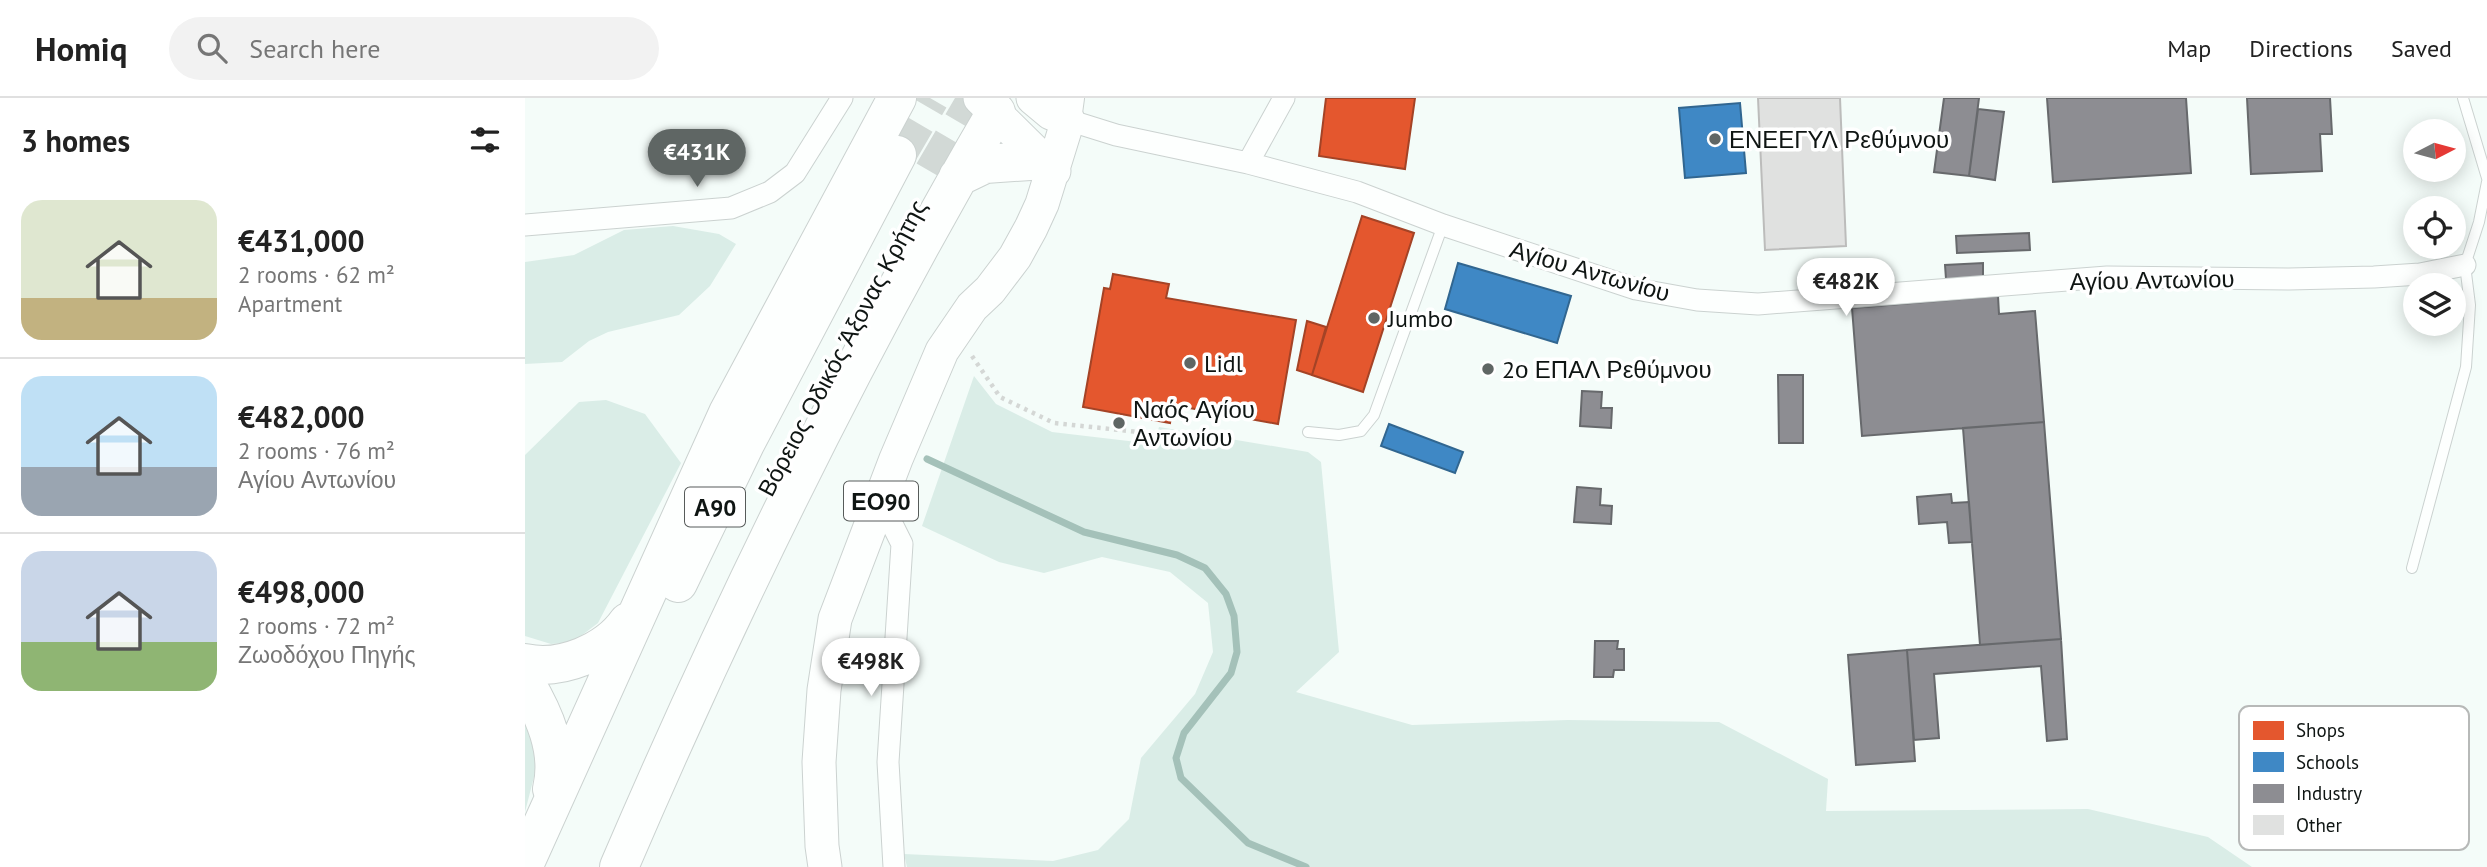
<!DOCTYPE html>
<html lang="en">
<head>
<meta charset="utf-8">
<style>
	body { margin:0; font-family:"PT Sans",sans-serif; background:#f2f2f2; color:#222; height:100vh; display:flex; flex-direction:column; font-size:26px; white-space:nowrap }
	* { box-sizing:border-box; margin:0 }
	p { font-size:23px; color:#767676 }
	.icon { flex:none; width:38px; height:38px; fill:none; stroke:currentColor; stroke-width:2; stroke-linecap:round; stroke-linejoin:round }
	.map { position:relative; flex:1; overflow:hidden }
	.panel { display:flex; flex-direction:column; background:#fff; width:525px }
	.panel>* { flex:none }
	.needle { width:46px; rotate:84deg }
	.controls { position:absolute; left:1878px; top:21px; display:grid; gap:14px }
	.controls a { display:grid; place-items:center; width:63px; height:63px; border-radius:50%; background:#fff; box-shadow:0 4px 18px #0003; font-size:35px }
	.price { position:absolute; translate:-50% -60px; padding:0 16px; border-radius:24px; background:#fff; color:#222; font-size:23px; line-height:46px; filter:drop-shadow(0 2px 4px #0008) }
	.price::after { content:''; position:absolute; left:50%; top:42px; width:21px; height:16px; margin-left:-10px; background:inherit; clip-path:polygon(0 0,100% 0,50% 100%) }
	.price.active { background:#5f6664; color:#fff }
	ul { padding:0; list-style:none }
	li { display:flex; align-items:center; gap:21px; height:175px; padding:0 21px }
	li+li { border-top:2px solid #e0e0e0 }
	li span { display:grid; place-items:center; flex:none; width:196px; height:140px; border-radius:21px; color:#555 }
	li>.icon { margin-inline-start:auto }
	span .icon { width:84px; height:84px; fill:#fffc; stroke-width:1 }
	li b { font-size:30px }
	h2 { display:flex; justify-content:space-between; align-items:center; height:84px; padding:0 21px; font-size:30px }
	header { display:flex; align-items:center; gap:42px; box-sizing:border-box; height:98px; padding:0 35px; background:#fff; border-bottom:2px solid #e0e0e0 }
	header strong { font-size:33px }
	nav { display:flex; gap:38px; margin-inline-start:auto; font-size:24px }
	.search { width:490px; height:63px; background:#f2f2f2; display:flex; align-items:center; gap:18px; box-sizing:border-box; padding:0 24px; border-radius:38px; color:#767676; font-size:26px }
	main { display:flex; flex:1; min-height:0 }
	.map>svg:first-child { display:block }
	.green { fill:#daede7 }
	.shops { fill:#e4572e; stroke:#a44326; stroke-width:2 }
	.schools { fill:#3f88c5; stroke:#316690; stroke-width:2 }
	.industry { fill:#8d8d92; stroke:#67696c; stroke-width:2 }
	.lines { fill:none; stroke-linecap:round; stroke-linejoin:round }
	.stream { stroke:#a4c1b9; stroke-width:7 }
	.building { fill:#e0e1e0; stroke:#bcbcbb; stroke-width:2 }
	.motorway-tunnel { stroke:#d2d9d6; stroke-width:38; stroke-dasharray:38 19; stroke-linecap:butt }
	.service-casing { stroke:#cbd2d0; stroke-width:12 }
	.minor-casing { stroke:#cbd2d0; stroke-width:23 }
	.tertiary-casing { stroke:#cbd2d0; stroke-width:28 }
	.primary-casing { stroke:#cbd2d0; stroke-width:35 }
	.motorway-casing { stroke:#cbd2d0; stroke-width:40 }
	.path { stroke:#d4d7d5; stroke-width:4.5; stroke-dasharray:3.5 5; stroke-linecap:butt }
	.service { stroke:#fdfffe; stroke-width:10 }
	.minor { stroke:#fdfffe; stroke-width:21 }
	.tertiary { stroke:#fdfffe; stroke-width:26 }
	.primary { stroke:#fdfffe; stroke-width:33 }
	.motorway { stroke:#fdfffe; stroke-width:38 }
	.poi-dot { fill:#5f6664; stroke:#fff; stroke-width:2.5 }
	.labels { text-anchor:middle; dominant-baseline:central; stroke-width:7; stroke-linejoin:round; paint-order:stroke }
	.shield { fill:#fff; stroke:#575b5a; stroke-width:2 }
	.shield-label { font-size:23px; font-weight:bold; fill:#0f1513 }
	.poi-label { font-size:24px; fill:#0f1513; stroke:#fff; text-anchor:start }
	.street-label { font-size:24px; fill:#0f1513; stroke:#fff }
	.key { fill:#fff; stroke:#b7b9b8; stroke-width:2 }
	.key-label { font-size:19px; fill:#0f1513 }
</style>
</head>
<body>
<header>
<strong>Homiq</strong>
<div class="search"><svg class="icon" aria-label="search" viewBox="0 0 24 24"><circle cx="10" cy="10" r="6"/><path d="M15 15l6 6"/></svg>Search here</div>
<nav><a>Map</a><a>Directions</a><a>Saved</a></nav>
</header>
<main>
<section class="panel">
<h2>3 homes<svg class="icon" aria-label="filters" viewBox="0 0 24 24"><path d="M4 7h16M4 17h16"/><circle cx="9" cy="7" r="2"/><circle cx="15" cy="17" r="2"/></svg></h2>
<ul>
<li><span style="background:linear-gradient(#dfe7d0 70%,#c2b280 0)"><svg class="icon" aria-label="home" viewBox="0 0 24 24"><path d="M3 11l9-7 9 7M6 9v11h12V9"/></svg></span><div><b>€431,000</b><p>2 rooms · 62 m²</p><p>Apartment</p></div></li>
<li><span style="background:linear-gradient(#bfe0f5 65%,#9aa5b1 0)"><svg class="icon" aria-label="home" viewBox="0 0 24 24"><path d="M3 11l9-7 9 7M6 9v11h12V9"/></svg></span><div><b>€482,000</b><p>2 rooms · 76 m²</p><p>Αγίου Αντωνίου</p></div></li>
<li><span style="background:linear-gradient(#c9d6e8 65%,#8fb573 0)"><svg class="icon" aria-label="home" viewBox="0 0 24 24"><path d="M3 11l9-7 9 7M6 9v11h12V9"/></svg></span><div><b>€498,000</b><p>2 rooms · 72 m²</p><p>Ζωοδόχου Πηγής</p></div></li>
</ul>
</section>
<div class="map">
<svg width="1962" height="769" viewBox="0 0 1962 769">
	<rect width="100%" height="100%" fill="#f4fcf9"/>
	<path class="green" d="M148,128l46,8 17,10 -26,42 -31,29 -71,17 -19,9 -27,21 -37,2v-102l49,-7 50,-25z
		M449,278l22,28 56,28 102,12 5,-17 149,25 13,10 18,190 -43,40 116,33 156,-5 151,2 109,57 -2,32 262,-2 120,28 44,30h-1345l-3,-13 149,7 45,-11 31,-31 12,-61 54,-64 18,-42 -5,-49 -38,-31 -68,-15 -58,16 -45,-11 -77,-36z
		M81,302l39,14 36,49 -83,160 -25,19 -22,2 -26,-8v-181l54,-53z
		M0,617l12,50 -12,47z"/>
	<path class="shops" d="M801,0h89l-10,71 -86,-13z
		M837,118l52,17 -51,159 -51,-17z
		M588,176l56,10 -3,14 130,22 -18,104 -105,-19 -3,18 -87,-16 21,-119 6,1z
		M782,223l19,6 -14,48 -15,-5z"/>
	<path class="schools" d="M1215,5l6,70 -61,5 -6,-70z
		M933,165l113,33 -14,47 -112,-34z
		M864,326l74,28 -8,21 -74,-27z"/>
	<path class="industry" d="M1419,0h35l-10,78 -35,-4z
		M1522,0h139l5,75 -138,9z
		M1722,0h83l2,36h-12l2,37 -71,3z
		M1453,11l26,3 -9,68 -26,-4z
		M1504,135l1,17 -73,3 -1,-17z
		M1458,165v14l-37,2 -1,-14z
		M1473,198l1,18 36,-3 9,111 -182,14 -10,-128z
		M1253,277h25v68h-24z
		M1057,293l20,1 -1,16h11l-1,20 -31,-2z
		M1519,324l17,217 -81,6 -17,-217z
		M1052,389l24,2 -1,16 12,1 -1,18 -37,-2z
		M1426,396l1,9 17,-1 3,40 -23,1 -2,-21 -28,2 -2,-27z
		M1536,541l6,100 -20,2 -6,-75 -107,8 5,64 -25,2 -7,-90z
		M1070,543h23l-1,8h7v21h-10l-1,7h-19z
		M1382,552l8,111 -59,4 -8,-110z"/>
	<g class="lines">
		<path class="stream" d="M402,361l157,73 93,23 28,13 21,26 8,22 3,36 -6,21 -47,60 -8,25 5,20 67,65 58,24"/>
	</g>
	<path class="building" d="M1233,0h82l6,148 -81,4z"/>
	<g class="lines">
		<path class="motorway-tunnel" d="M372,57l33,-57
			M408,75l44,-75"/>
		<g class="service-casing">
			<path id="service" d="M1938,0l24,80
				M783,334l31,3 22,-4 13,-16 69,-190
				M1887,470l54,-201 4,-62 -5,-40 14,-43 8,-40"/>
		</g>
		<g class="minor-casing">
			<path id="minor" d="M543,22l48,15 132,28 109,29 86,33 193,64 61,11 61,4 349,-27 182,2 85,-2 46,-3 45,-9
				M723,65l36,-65
				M0,127l206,-17 39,-16 25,-19 47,-75
				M350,418l18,10 9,18 -14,218 6,105"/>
		</g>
		<g class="tertiary-casing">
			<path id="tertiary" d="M543,22l3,-22"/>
		</g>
		<g class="primary-casing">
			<path id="primary" d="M455,0l74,73
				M300,769l-3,-21 -3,-84 5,-72 11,-71 61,-160 46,-108 30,-44 18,-17 25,-33 16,-29 11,-24 26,-84 -17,-7 -18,-15"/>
		</g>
		<g class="motorway-casing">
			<path id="motorway" d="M433,79l27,-13 60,-4
				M153,485l67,-139 152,-289
				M0,565c36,8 82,-11 103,-41
				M0,584c19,32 36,69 27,107
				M0,765l203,-450 169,-315
				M94,769c111,-259 235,-512 377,-755"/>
		</g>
		<path class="path" d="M447,258l28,41 54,26 94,10"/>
		<use href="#service" class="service"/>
		<use href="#minor" class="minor"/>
		<use href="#tertiary" class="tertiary"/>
		<use href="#primary" class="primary"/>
		<use href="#motorway" class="motorway"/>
	</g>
	<g class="poi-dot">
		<circle cx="1190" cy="41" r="7"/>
		<circle cx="849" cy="220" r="7"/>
		<circle cx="665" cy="265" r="7"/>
		<circle cx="963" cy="271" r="7"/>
		<circle cx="594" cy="325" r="7"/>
	</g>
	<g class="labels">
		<g class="shield">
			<rect x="319" y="383.5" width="74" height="39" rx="5"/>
			<rect x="160" y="389.5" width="60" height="39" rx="5"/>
		</g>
		<g class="shield-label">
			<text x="356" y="403">ΕΟ90</text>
			<text x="190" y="409">Α90</text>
		</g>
		<g class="poi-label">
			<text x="1204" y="41">ΕΝΕΕΓΥΛ Ρεθύμνου</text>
			<text x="863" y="220">Jumbo</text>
			<text x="679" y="265">Lidl</text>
			<text x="977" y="271">2ο ΕΠΑΛ Ρεθύμνου</text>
			<text x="608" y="311">Ναός Αγίου<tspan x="608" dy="28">Αντωνίου</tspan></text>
		</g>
		<g class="street-label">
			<text transform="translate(1065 173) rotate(16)">Αγίου Αντωνίου</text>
			<text transform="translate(1627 182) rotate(-1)">Αγίου Αντωνίου</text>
			<text transform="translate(317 250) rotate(-62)">Βόρειος Οδικός Άξονας Κρήτης</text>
		</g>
	</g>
	<rect x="1714" y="608" width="230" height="144" rx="10" class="key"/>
	<rect x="1728" y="623" width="31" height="19" fill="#e4572e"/>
	<rect x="1728" y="654" width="31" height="20" fill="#3f88c5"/>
	<rect x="1728" y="686" width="31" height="19" fill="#8d8d92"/>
	<rect x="1728" y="717" width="31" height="20" fill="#e0e1e0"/>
	<g class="key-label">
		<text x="1771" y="639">Shops</text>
		<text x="1771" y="671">Schools</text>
		<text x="1771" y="702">Industry</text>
		<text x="1771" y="734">Other</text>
	</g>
</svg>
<div class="controls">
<a><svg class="needle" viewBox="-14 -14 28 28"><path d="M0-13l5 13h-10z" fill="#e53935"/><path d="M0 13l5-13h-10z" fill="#767676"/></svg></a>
<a><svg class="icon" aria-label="locate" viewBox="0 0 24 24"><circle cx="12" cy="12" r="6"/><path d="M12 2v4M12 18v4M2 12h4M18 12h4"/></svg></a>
<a><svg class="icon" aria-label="layers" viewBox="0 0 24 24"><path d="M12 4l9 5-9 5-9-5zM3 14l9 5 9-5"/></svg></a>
</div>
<b class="price active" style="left:172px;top:91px">€431K</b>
<b class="price" style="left:1321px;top:220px">€482K</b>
<b class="price" style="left:346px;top:600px">€498K</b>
</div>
</main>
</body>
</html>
